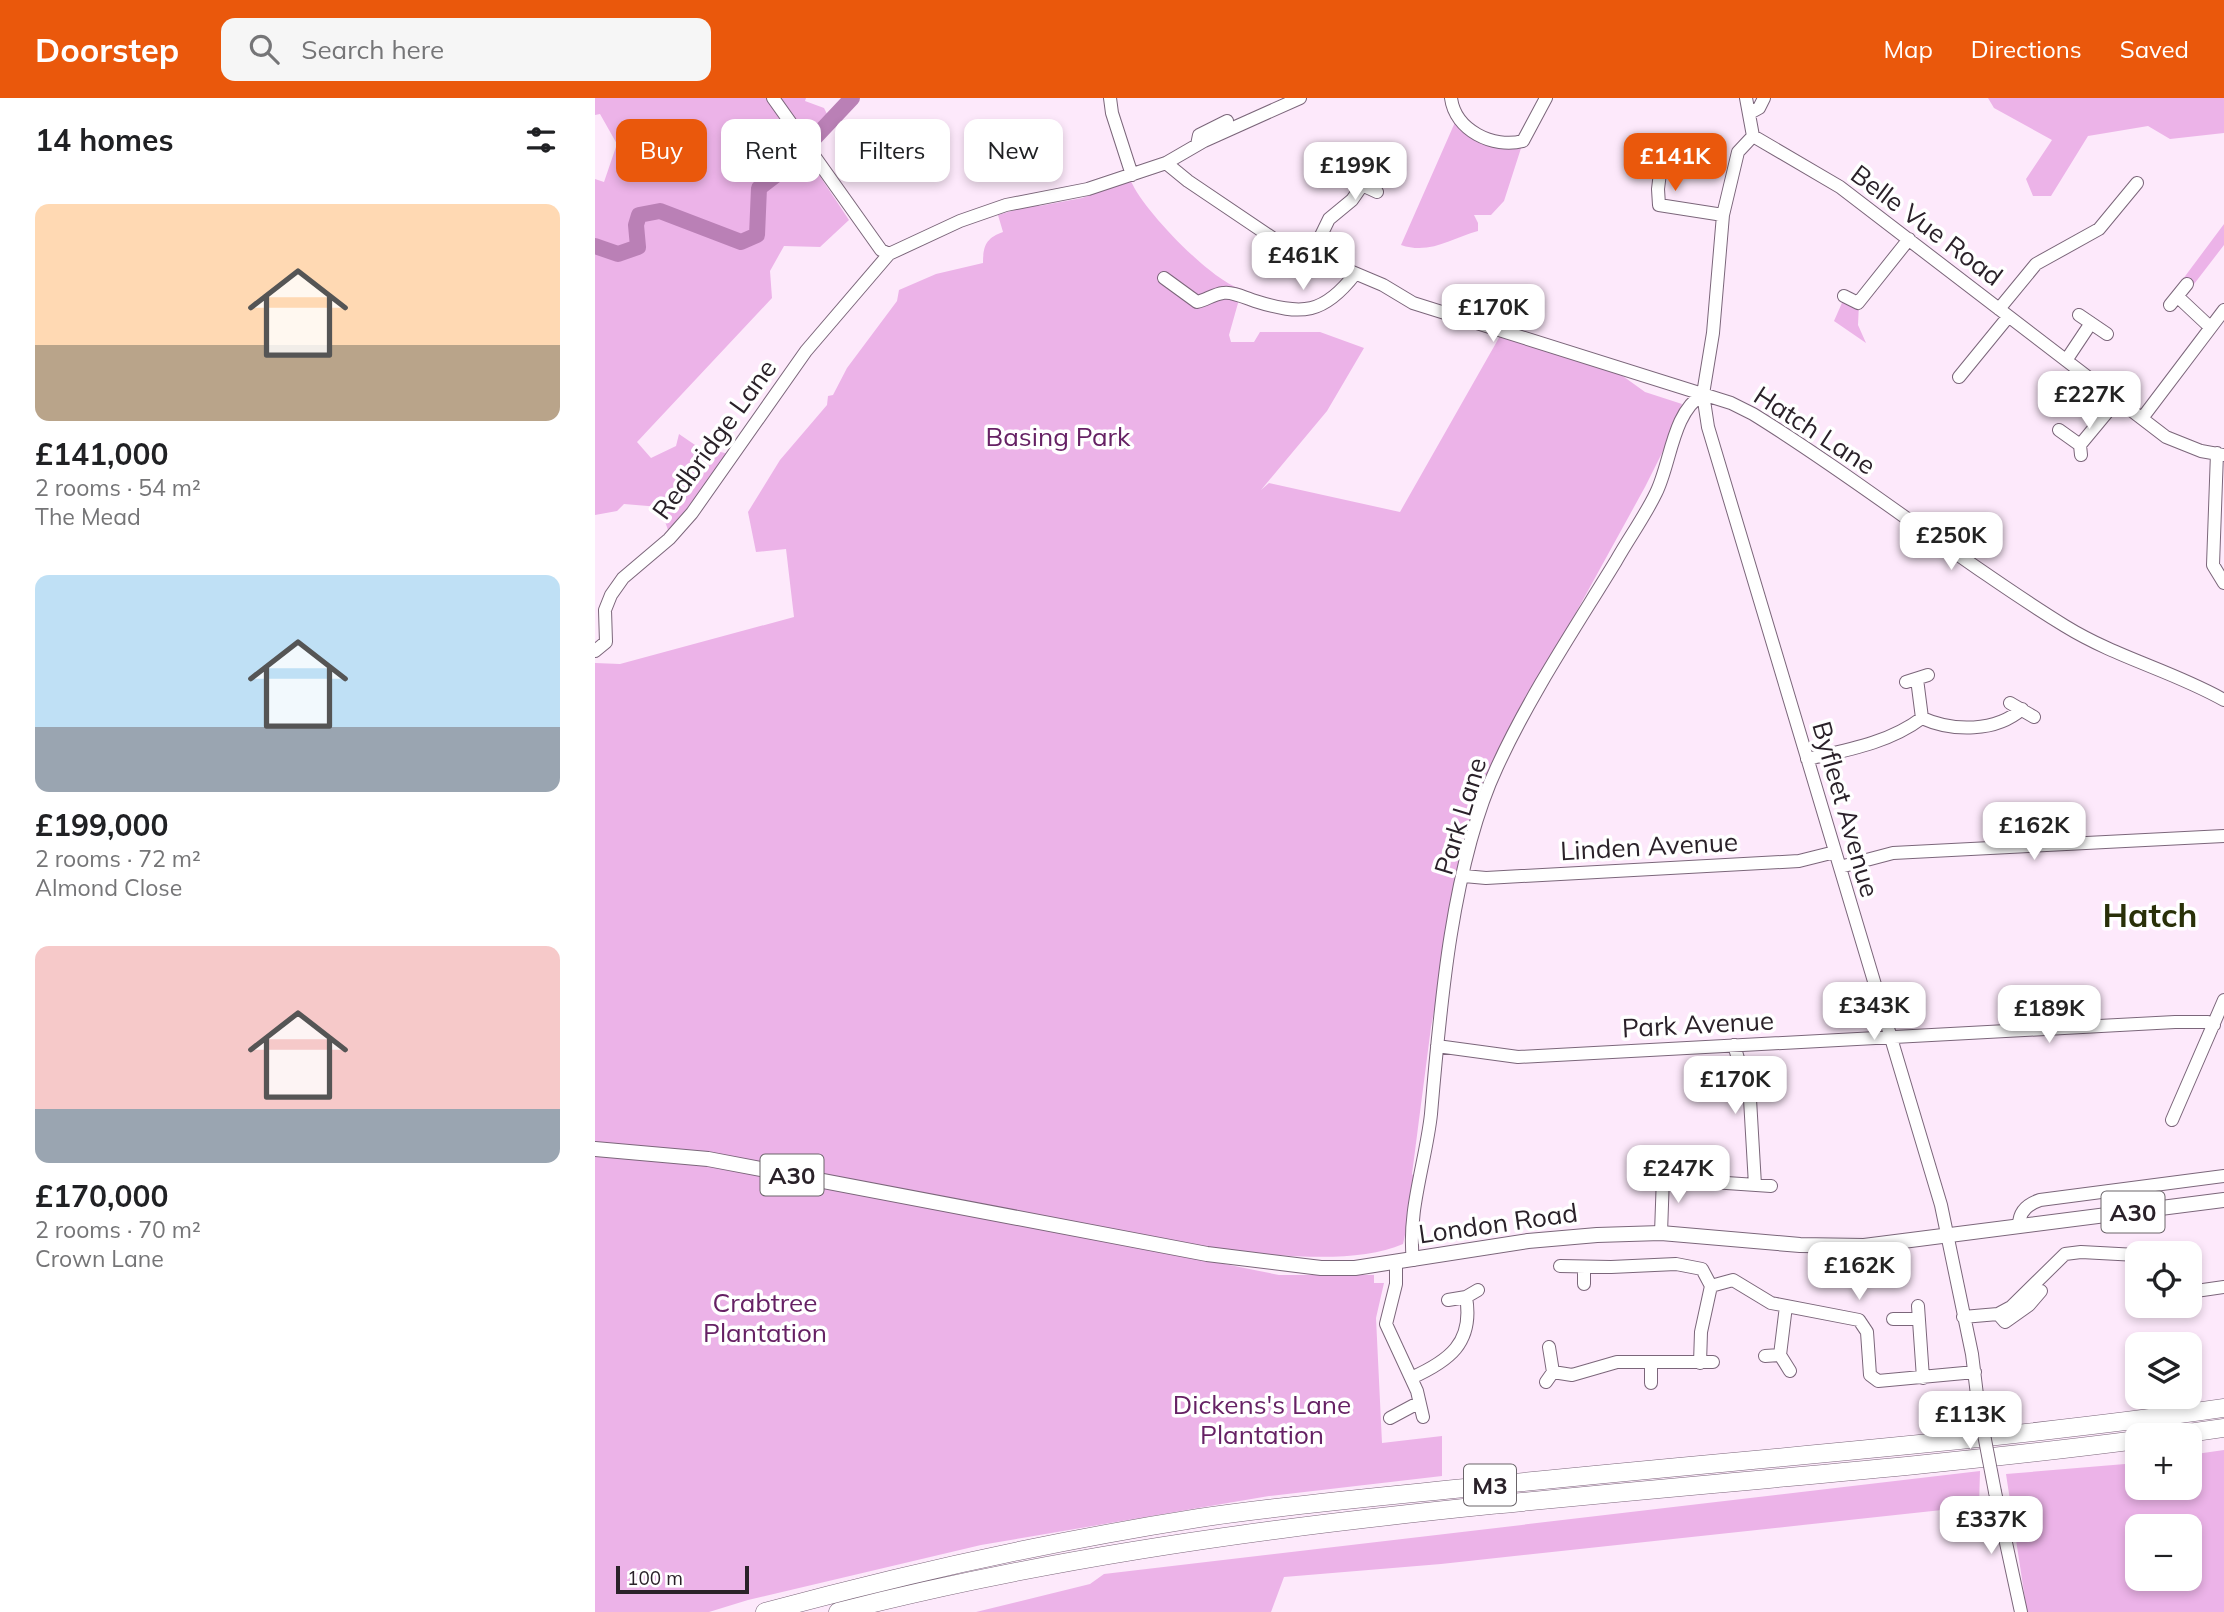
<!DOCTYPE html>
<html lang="en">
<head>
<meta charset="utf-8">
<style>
	body { margin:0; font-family:Mulish,sans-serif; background:#f6f6f6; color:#202124; height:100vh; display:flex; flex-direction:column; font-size:26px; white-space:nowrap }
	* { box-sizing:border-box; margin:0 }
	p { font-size:23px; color:#757577 }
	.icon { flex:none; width:38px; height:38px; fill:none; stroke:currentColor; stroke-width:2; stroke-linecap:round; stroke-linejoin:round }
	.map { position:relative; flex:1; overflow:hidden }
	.drawer { display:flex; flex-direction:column; background:#fff; width:595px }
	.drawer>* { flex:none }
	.hud { position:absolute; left:21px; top:21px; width:665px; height:63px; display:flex; gap:14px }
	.fabs { position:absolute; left:1530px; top:1143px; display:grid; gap:14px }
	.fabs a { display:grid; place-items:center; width:77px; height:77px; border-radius:14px; background:#fff; box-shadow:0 4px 10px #0003; font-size:35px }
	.scale { position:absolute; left:21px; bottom:18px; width:133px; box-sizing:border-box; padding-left:7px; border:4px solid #2a2129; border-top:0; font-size:19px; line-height:24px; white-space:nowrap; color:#2a2129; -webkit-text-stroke:5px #fff; paint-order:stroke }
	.price { position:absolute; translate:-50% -60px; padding:0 16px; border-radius:14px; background:#fff; color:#222; font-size:23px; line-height:46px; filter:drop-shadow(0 2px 4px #0008) }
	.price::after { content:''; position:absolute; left:50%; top:42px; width:21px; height:16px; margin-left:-10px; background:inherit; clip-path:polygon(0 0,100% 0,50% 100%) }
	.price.active { background:#ea580c; color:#fff }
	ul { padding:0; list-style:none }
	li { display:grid; align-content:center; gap:14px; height:371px; padding:0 35px }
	li span { display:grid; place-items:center; height:217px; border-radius:14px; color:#555 }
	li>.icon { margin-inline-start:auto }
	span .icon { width:126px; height:126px; fill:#fffc; stroke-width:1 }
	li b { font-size:30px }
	h2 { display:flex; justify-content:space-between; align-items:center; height:84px; padding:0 35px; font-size:30px }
	.tag { padding:0 24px; border-radius:14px; background:#fff; box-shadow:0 4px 10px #0003; font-size:24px; line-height:63px }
	.tag.active { background:#ea580c; color:#fff }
	header { display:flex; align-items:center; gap:42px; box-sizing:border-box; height:98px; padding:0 35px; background:#ea580c; color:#fff }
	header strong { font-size:33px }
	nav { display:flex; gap:38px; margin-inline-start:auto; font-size:24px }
	.search { width:490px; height:63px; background:#f6f6f6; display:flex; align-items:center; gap:18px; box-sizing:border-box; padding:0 24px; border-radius:14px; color:#757577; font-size:26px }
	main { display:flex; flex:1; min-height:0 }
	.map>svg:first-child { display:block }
	.green { fill:#ecb3e8; fill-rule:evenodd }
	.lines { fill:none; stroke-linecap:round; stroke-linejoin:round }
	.river { stroke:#ba80b6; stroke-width:16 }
	.minor-casing { stroke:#7b667a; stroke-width:14 }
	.major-casing { stroke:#7b667a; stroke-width:16 }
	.highway-casing { stroke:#7b667a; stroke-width:19 }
	.minor { stroke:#fff; stroke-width:12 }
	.major { stroke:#fff; stroke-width:14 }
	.highway { stroke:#fff; stroke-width:18 }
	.minor-bridge-casing { stroke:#7b667a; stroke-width:14; stroke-linecap:butt }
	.minor-bridge { stroke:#fff; stroke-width:12 }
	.labels { text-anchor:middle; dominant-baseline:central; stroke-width:7; stroke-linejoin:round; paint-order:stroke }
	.shield { fill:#fff; stroke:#6a6469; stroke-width:2 }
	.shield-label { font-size:24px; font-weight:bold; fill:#2a2129 }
	.street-label { font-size:26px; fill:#2a2129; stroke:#fff }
	.park-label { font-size:26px; fill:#662164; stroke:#fff }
	.district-label { font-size:33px; font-weight:bold; fill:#293008; stroke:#fff }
</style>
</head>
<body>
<header>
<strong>Doorstep</strong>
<div class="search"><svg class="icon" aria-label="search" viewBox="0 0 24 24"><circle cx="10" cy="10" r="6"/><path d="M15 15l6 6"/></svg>Search here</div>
<nav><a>Map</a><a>Directions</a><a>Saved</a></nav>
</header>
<main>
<section class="drawer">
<h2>14 homes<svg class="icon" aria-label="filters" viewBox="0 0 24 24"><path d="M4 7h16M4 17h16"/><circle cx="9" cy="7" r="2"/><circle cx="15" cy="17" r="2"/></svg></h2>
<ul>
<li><span style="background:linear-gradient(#ffd9b3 65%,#b9a48a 0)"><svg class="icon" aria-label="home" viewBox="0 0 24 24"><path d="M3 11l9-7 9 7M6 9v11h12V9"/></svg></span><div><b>£141,000</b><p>2 rooms · 54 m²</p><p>The Mead</p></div></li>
<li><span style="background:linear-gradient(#bfe0f5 70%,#9aa5b1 0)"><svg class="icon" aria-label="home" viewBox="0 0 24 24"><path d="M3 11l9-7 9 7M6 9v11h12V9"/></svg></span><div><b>£199,000</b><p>2 rooms · 72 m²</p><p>Almond Close</p></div></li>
<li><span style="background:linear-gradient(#f6c9c9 75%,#9aa5b1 0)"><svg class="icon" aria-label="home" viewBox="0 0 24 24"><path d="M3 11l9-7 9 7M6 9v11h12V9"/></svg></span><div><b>£170,000</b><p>2 rooms · 70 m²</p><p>Crown Lane</p></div></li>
</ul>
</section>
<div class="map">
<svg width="1629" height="1514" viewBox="0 0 1629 1514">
	<rect width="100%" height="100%" fill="#fde9fb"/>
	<path class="green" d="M0,0h211l-1,3 19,7 5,10 -21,23 -20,-13 61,92 -29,27 -36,-1 -14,25 2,27 -135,144 14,16 25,-12 3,-12 19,13 36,8 -42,58 -24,17 -8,-23 -36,-3 -7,7 -22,4v-336l9,3 13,-38 -17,-30 -5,1z
		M1393,0h236v35l-54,6 -22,-13 -60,10 -37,60h-18l-7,-17 26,-39 -58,-32z
		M861,22l16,12 51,10 -19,59 -13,14h-17l4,8v8c-26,7 -48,24 -77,14z
		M536,83c11,28 82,102 111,108l-13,46 2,7h23l6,-10h60l44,16 -37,63 -66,79 8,-7 131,29 100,-176 120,38 25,18 37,12 -4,17 -33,66 -127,231 -60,169 -27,140 -19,147 5,6 -14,64c-49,22 -137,10 -192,5l-6,11 74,15h95v8h10l-8,35 6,125 60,-7v40l-173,20 -288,49 -233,55 -39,12h-114v-949l25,1 174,-47 -8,-68 -30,3 -8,-40 32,-52 47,-55 1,-9 5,-1 14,-27 50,-67 2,-11 37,-16 47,-11c0,-17 3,-25 20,-31l-5,-17 40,-12 1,3 43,-8z
		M1629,126v21l-33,43 -8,-9z
		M1250,198l14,7 -1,22 8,18 -32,-22z
		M1629,1352v162h-197l-21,-138 131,-11v25h52v-33zM1542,1428h52v52h-52z
		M1385,1373l-1,35 -538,58 -157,13 -13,35h-295l114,-28 14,-10z"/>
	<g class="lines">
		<path class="river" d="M0,148l23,8 20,-7 -2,-22 3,-10 21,-4 81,31 16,-7 2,-47 30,-23 63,-67"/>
		<g class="minor-casing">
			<path id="minor" d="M178,0l108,152 8,4
				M515,0l2,15 20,62
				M856,0c4,32 42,51 72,43l23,-43
				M1151,0l7,38
				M1155,15l9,-5 5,-10
				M1158,38l-15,16 -15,63 -10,118 -10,61 5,33 233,778 31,149 6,49
				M1158,38l87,51 326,250 35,14 23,4
				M1069,43l-6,48 1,16 64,10
				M602,47l2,-10 28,-14
				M1068,54l15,3
				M571,65l22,18 86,58 109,46 30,18 318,100 22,11c107,66 205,146 312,212 52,32 108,45 159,74
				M754,81l28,13
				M294,156l71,-33 46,-16 82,-16 78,-26 38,-22 96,-43
				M716,158l18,-37 23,-19 9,-13
				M569,180l33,24c9,-2 17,-8 26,-9 8,-2 23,5 32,8 47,15 69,13 100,-27
				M1249,198l14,7 51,-64
				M1583,199l32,30
				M1575,207l17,-21
				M1404,211l37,-45 63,-35 38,-46
				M1484,217l28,19
				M1472,261l24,-36
				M1364,279l49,-60
				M1548,319l81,-107
				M1464,332l21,15 1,10
				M1485,347l39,-47
				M1622,355l-4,112 11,18
				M0,553l11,-9 -1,-32 6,-15 12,-17 46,-39 23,-26 114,-162 83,-97
				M1322,581l5,39
				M1311,584l22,-7
				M1415,605l24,14
				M1212,661c40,-9 82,-16 115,-41 31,14 74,14 100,-9
				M1245,769l53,-14 331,-17
				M869,778l22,2 313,-17 36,-9
				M1139,947l16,54 5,86
				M842,948l81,11 657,-35h33l6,3
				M1577,1022l52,-120
				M1102,1083l74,5
				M1424,1127c0,-14 9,-21 21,-25l184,-24
				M1066,1135l2,-57
				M1550,1155l17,-3 7,3
				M818,1162c-6,-48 13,-99 18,-146 9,-106 21,-251 66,-347 33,-72 78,-139 119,-206 13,-23 29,-45 40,-68 15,-30 16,-80 47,-99
				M801,1164v22l-10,40 31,67 6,26
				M965,1168l51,1 65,-3 26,5 9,17 -10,46 -1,31
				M989,1169v17
				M1116,1188l22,-6 38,23 88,17 8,12 3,43 8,6 97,-9
				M1594,1194l35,-5
				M853,1202l18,-3 12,-7
				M1323,1208l5,72
				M1403,1216l7,8 24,-17 12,-14
				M1368,1219l35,-3 13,-7 54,-53 16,-2 56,3
				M1298,1221h26
				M1185,1257l6,-49
				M1170,1258l15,-1 10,16
				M1056,1266v19
				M958,1274l19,3 45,-13h96
				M816,1280c38,-17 63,-35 55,-81
				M951,1284l7,-10 -4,-25
				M795,1320l28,-15
				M1400,1394l26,120"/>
		</g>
		<g class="major-casing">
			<path id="major" d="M0,1051l113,10 499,95 114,14h34l173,-27 69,-6 64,-2 139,12 64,1 360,-46"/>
		</g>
		<g class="highway-casing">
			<path id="highway" d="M1579,1337l50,-7
				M170,1514c143,-39 288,-71 434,-94 88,-13 177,-21 266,-30 253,-27 507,-44 759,-80
				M243,1514c425,-110 866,-116 1299,-172"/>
		</g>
		<use href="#minor" class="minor"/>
		<use href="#major" class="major"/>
		<use href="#highway" class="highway"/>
		<g class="minor-bridge-casing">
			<path id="minor-bridge" d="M1383,1305l17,89"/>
		</g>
		<use href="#minor-bridge" class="minor-bridge"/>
	</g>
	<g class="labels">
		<g class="shield">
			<rect x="165.5" y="1056.5" width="63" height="41" rx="5"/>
			<rect x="1506.5" y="1093.5" width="63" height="41" rx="5"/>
			<rect x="869" y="1366.5" width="52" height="41" rx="5"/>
		</g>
		<g class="shield-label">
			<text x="197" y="1077">A30</text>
			<text x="1538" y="1114">A30</text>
			<text x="895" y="1387">M3</text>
		</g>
		<g class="street-label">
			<text transform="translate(1332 127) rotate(37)">Belle Vue Road</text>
			<text transform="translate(1220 332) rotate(33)">Hatch Lane</text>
			<text transform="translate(119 341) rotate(-54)">Redbridge Lane</text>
			<text transform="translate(1251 711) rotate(74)">Byfleet Avenue</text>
			<text transform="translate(865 718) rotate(-73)">Park Lane</text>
			<text transform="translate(1054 748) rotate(-3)">Linden Avenue</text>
			<text transform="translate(1103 926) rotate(-3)">Park Avenue</text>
			<text transform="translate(903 1125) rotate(-8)">London Road</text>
		</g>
		<g class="park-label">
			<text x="463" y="338">Basing Park</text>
			<text x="170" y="1204">Crabtree<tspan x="170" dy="30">Plantation</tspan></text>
			<text x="667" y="1306">Dickens's Lane<tspan x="667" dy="30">Plantation</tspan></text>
		</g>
		<g class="district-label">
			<text x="1555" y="816">Hatch</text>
		</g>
	</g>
</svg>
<div class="fabs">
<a><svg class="icon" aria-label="locate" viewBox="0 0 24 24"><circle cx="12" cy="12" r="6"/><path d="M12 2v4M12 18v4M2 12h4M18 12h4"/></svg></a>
<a><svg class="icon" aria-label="layers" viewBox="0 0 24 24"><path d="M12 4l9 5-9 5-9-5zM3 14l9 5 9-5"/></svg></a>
<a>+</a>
<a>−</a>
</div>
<div class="scale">100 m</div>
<b class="price active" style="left:1080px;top:95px">£141K</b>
<b class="price" style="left:760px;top:104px">£199K</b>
<b class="price" style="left:708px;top:194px">£461K</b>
<b class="price" style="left:898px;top:246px">£170K</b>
<b class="price" style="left:1494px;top:333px">£227K</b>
<b class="price" style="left:1356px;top:474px">£250K</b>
<b class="price" style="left:1439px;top:764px">£162K</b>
<b class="price" style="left:1279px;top:944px">£343K</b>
<b class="price" style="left:1454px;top:947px">£189K</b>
<b class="price" style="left:1140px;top:1018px">£170K</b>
<b class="price" style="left:1083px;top:1107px">£247K</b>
<b class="price" style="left:1264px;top:1204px">£162K</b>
<b class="price" style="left:1375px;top:1353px">£113K</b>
<b class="price" style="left:1396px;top:1458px">£337K</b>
<div class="hud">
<a class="tag active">Buy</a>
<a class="tag">Rent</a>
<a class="tag">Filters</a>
<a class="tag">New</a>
</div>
</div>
</main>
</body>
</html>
